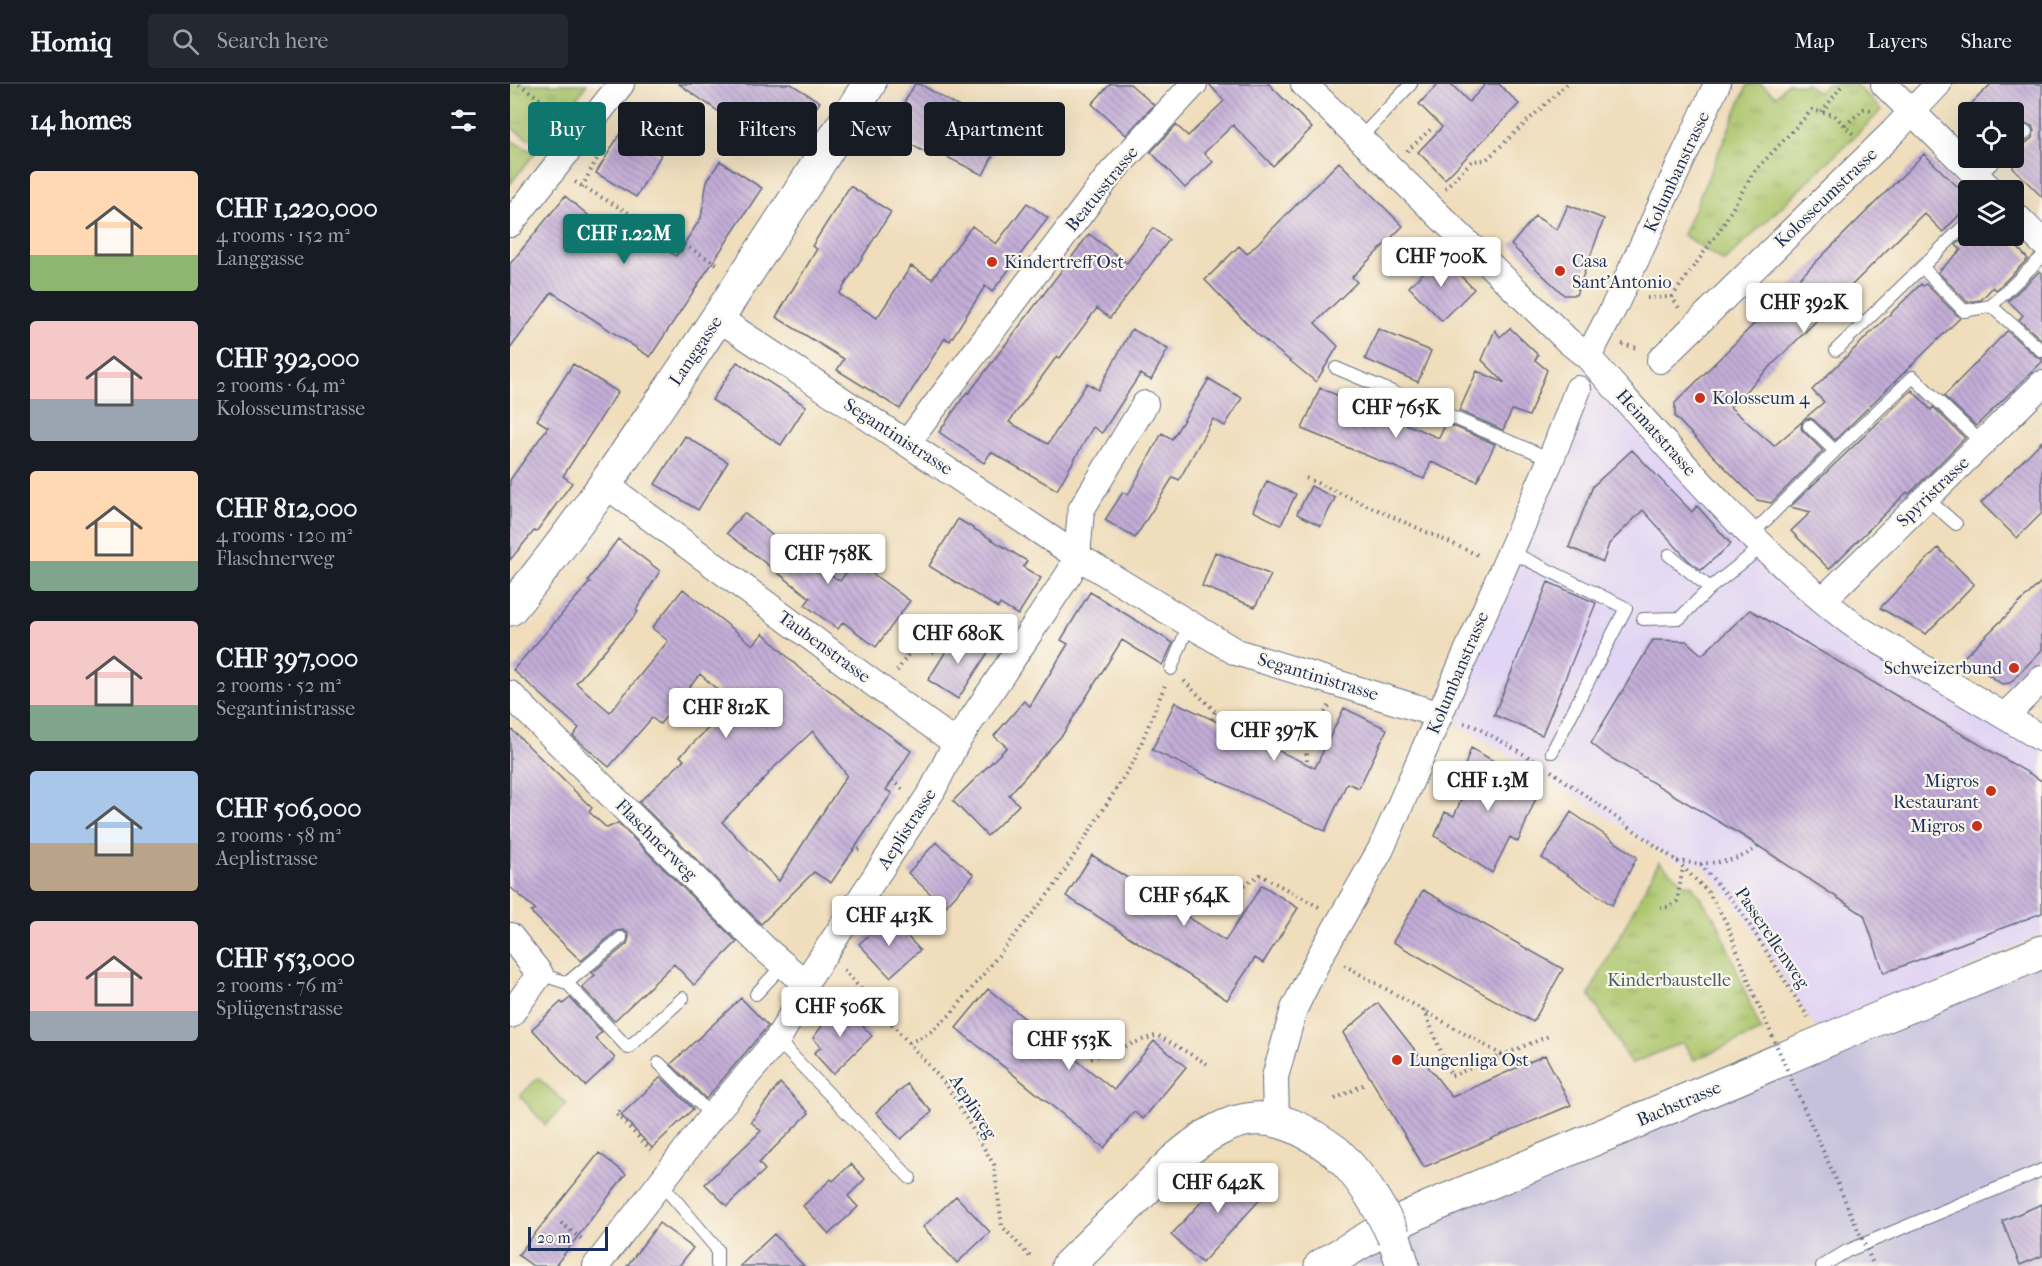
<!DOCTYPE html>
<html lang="en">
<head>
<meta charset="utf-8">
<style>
	body { margin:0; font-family:"IM FELL French Canon",serif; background:#242831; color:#f1f3f6; height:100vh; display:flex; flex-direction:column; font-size:22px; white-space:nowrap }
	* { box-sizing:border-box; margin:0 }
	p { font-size:20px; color:#9ea1a6 }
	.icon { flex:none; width:33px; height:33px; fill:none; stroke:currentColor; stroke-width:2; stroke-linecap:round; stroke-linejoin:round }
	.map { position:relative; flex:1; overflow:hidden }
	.sheet { display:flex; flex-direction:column; background:#171b24; width:510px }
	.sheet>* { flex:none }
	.banner { position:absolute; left:18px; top:18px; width:570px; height:54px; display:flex; gap:12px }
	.tools { position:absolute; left:1448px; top:18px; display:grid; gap:12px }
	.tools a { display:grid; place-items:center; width:66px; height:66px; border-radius:6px; background:#171b24; box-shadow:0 6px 24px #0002; font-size:30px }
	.scale { position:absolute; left:18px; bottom:15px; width:80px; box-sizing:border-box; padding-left:6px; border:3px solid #1b2f5e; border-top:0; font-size:16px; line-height:21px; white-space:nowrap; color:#1b2f5e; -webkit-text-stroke:4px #fbf7ec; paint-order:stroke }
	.price { position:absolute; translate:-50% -51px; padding:0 14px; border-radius:6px; background:#fff; color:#222; font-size:20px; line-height:39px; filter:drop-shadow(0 2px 3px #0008) }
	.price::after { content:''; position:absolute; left:50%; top:36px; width:18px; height:14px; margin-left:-9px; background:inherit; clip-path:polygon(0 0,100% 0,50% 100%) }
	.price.selected { background:#0f766e; color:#fff }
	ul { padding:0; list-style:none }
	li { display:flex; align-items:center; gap:18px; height:150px; padding:0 30px }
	li span { display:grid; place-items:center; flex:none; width:168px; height:120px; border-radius:6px; color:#555 }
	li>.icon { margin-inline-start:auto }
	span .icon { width:72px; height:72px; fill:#fffc; stroke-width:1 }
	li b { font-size:26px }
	h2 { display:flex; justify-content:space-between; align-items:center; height:72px; padding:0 30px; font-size:26px }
	.pill { padding:0 21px; border-radius:6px; background:#171b24; box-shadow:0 6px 24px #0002; font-size:21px; line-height:54px }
	.pill.selected { background:#0f766e; color:#fff }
	header { display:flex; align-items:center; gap:36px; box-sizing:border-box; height:84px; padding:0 30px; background:#171b24; border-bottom:2px solid #363941 }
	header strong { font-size:28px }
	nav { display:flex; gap:33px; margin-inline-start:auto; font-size:21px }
	.search { width:420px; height:54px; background:#242831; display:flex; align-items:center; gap:15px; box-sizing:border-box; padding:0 21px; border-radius:6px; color:#9ea1a6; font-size:22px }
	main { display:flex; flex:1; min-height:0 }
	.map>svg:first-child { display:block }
	.built { fill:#e1d4f4 }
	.railway { fill:#c5c0db }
	.grass { fill:url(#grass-tufts); stroke:#637a64; stroke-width:1.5 }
	.garden { fill:#abc56b; stroke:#637a64; stroke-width:1.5 }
	.building { fill:url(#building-back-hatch); fill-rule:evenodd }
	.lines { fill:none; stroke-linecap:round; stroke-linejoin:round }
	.lane-casing { stroke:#656c7f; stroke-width:14 }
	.street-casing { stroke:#656c7f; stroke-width:28 }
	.secondary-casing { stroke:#656c7f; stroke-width:35 }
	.path { stroke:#656c7f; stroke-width:4; stroke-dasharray:1.5 4.5; stroke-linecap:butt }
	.lane { stroke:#fff; stroke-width:12 }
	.street { stroke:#fff; stroke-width:26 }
	.secondary { stroke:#fff; stroke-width:33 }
	.secondary-bridge-casing { stroke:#656c7f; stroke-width:35; stroke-linecap:butt }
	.path-bridge { stroke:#656c7f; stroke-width:4; stroke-dasharray:1.5 4.5; stroke-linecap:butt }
	.secondary-bridge { stroke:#fff; stroke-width:33 }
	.poi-dot { fill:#c8321e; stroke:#fbf7ec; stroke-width:2 }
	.labels { text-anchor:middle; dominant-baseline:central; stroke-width:4.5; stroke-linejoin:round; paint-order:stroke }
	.street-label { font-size:18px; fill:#1b2f5e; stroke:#fbf7ec }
	.poi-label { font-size:18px; fill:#1b2f5e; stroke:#fbf7ec; text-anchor:start }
	.park-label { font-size:18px; fill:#465c62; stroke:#fbf7ec }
</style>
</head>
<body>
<header>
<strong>Homiq</strong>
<div class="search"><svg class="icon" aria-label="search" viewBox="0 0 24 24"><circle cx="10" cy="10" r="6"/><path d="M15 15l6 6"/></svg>Search here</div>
<nav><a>Map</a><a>Layers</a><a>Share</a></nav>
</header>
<main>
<section class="sheet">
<h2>14 homes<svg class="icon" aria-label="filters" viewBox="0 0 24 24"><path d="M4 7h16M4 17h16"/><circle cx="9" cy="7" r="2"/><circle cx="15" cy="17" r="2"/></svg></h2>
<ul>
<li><span style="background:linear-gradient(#ffd9b3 70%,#8fb573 0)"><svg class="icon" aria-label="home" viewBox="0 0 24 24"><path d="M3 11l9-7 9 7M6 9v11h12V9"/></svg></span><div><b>CHF 1,220,000</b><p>4 rooms · 152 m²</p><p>Langgasse</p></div></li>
<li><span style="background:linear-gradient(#f6c9c9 65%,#9aa5b1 0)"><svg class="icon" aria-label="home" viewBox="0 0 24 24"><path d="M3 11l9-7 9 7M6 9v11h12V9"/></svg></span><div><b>CHF 392,000</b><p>2 rooms · 64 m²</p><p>Kolosseumstrasse</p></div></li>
<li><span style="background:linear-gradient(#ffd9b3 75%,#7fa58c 0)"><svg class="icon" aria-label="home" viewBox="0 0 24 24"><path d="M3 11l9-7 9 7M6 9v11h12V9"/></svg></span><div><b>CHF 812,000</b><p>4 rooms · 120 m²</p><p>Flaschnerweg</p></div></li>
<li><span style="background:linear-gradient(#f6c9c9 70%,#7fa58c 0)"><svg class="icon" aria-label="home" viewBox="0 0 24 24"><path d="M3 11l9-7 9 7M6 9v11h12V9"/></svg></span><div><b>CHF 397,000</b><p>2 rooms · 52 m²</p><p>Segantinistrasse</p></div></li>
<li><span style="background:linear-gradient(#a9c7e8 60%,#b9a48a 0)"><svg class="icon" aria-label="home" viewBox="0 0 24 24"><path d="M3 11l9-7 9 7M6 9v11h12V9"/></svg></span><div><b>CHF 506,000</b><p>2 rooms · 58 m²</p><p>Aeplistrasse</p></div></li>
<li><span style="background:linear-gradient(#f6c9c9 75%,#9aa5b1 0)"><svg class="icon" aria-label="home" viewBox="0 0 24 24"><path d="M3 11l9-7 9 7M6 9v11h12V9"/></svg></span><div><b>CHF 553,000</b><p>2 rooms · 76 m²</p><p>Splügenstrasse</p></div></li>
</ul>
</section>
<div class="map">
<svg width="1532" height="1182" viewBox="0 0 1532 1182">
	<defs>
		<pattern id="grass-tufts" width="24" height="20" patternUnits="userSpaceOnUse" patternTransform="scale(1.5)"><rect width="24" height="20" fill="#abc56b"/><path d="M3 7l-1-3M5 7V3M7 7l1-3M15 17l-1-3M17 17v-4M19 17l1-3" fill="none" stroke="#8aa05b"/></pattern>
		<pattern id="building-back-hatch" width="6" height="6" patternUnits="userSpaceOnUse" patternTransform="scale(1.5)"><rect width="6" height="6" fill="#c3add7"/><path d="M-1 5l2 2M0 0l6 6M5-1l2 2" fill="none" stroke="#9e8db2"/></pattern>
	</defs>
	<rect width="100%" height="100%" fill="#fbf7ec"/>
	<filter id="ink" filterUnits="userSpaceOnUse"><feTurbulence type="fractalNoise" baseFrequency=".0167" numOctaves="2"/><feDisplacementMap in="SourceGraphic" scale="12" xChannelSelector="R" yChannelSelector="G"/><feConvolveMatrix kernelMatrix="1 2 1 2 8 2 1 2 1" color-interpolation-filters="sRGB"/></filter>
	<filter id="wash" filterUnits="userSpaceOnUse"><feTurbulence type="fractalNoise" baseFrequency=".008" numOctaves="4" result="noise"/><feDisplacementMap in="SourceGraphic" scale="24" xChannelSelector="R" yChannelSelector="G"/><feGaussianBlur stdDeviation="1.35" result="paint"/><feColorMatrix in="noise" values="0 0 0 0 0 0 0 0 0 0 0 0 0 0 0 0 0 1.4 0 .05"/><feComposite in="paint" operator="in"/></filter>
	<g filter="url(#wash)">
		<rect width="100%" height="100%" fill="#efddbb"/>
		<path class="built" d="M1078,273l192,206 262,183v187l-218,108 -84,-131 -40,-46 -23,-3 -232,-145 133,-327z"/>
		<path class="railway" d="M1532,868v314h-721z"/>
		<path class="grass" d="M0,0h77l-45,64 -32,-21z
			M1238,0h13l15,12 11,-12h20l11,9 8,-9h29l27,26 -158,152 -41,-27z
			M1149,778l22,19 4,3h6l27,39 43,108 -67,29 -11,-18 -52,22 -42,-70z"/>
		<path class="garden" d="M0,56l25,13 -25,31z
			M28,994l29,26 -22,21 -25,-29z"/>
		<g id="blocks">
			<path class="building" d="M169,0h112l29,18 -28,43 -57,-36 -7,9z
				M405,0h5l61,36 7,-14 24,12 -29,57 -52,-26 -3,5 -41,-23z
				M600,0h20l24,21 -28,30 -34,-31z
				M699,0h60l43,44 -39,38 -40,-41 -29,28 9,9 -28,26 -34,-36 25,-27 12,11 36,-35z
				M928,0h13l18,18 17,-18h13l20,20 -74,75 -27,-27 24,-25 -23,-23z
				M1481,0h51v113l-29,-29v-17l5,-2 14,-11 2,-7 -2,-5 -8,-2 -11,8v-20h-50z
				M111,48l40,23 -25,42 -40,-24z
				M1414,70l44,43v9l-25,26 -19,-19 -194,194 44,39 29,-25 -2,7 2,3 20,20 -52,52 -14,-3 -82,-83v-14z
				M210,77l42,27 -112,169 -98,-65 -42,57v-85l55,-68 45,37 11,-15 55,38 25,-38 6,-37z
				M829,78l64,64 -51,51 5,5 -42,41 23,23 -22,36 -59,-48 -52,-54 34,-34 8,8z
				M340,102l41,26 -52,82 38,24 34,-52 21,13 40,-53 24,18 31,-41 21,15 -56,74 -7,-6 -35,55 -5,-3 -45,71 -63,-39 7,-11 -68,-42 41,-68 -5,-3z
				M1058,121l36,14 -28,76h-12l-53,-50 24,-29 22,14z
				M643,144l16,12 -59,78 -13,-10 -37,50 -3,-2 -48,66 39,22 39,-61 11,7 34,-61 36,20 -17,31 -11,-6 -38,59 -9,-6 -36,63 -66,-38 -7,11 -45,-31 28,-40 2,1 120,-159 38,29z
				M1456,152h41l21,23 -32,31 -3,-3 -12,13 -14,2 -29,-30 23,-22 -5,-5z
				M930,172l34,33 -32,32 -33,-34z
				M1530,187l2,2v67l-23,-20 4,-5 -15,-14z
				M1411,200l2,2 3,-2 34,34 -125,122 -21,-20 -4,-2 -6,1 20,-17 -12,-12z
				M1000,244l28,27 -3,5 12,10 -18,46 -17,-6 -9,20 -44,-19 18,-40 28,12 -23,-23 13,-30 5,7z
				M868,245l53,22 -13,31 -53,-23z
				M1497,247l30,26 5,2v3l-66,64 -32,-30z
				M227,278l69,44 -25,39 -69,-45z
				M63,280l45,28 -55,84 9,7 -36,49 -2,-1 -24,29v-80l38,-53 -11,-7z
				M699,295l33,19 -17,28 -12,-7 -34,61 -6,-3 -38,61 -30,-18 18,-28 5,3 34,-62 10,6z
				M810,304l119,50 7,-15 49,21 -18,37 -46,-19 -7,17 -122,-50z
				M1402,306l19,20 2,-3 32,31 -56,56 -2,-2 -78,77 -38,-38 20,-19 -21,-5z
				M175,352l43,26 -30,48 -43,-26z
				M1532,357v72l-25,25 -36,-35z
				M1122,366l60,62 5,-6 34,38 -30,26 -13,-10 -45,-50 -34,34 -6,18 -34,-15 24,-61z
				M757,397l29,13 -15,31 -28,-14z
				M801,402l24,12 -14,28 -24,-12z
				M234,429l82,64 2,-4 12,8 15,-20 55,40 -34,46 -33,-25 -5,7 -33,-24 5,-7 -83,-65z
				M448,435l69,42 -4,6 18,11 -23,37 -18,-11 -2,4 -69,-42z
				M108,455l42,32 -24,39 2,2 -62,71 34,29 58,-71 -16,-13 31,-39 70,56 10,-12 36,35 112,83 -25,39 6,3 -61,90 -17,-11 -53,52 -122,-122 45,-42 -4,-4 53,-52 -33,-30 -40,50 -8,-6 -43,49 -36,-31 6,-8 -66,-58 77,-88 -2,-2zM303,647l34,44 -68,106 -57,-59 47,-48 -1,-1z
				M1428,464l36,36 -48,50 -46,-26z
				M705,468l56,23 -16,32 -53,-21z
				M1532,497v69l-32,33 -8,1 -39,-26z
				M1038,498l48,21 -54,132 -48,-20z
				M580,508l83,51 -7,15 -4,7 -40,-25 -59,94 -54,61 10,10 -32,31 -34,-35 54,-54 -13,-11 30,-35 6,5 38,-62 -7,-4z
				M1240,526l292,171v132l-158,60 -20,-58 -121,-79 -137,-81 -15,-12 62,-103 33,1 16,14z
				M448,548l31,19 -31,48 -30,-19z
				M665,618l140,66 29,-60 43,21 -28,59 -12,-5 -22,48 -173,-81z
				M0,644l82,80 -3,4 18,16 11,-5 119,119 -43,43 -20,-21 -60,57 -32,-34 13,-12 -3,-2 35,-29 2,-7 -1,-4 -5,-3 -7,1 -35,30 -50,-49 4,-3 -25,-22z
				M961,664l69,40 -22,54 -8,-5 -18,36 -57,-37 10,-24 9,4 18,-41 -9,-4z
				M1061,728l66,45 -25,48 -70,-47z
				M426,758l38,33 -29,32 -37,-34z
				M582,771l133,86 37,-56 36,23 -35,55 -8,-5 -28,42 -161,-104z
				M913,806l140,79 -30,53 -140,-80z
				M379,833l31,33 -30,27 -31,-33z
				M478,905l126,101 40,-49 32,26 -43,52 -9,-7 -30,36 -148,-120z
				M60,914l32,34 -7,6 20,20 -30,28 -53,-57 29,-27 2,2z
				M231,914l27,28 -62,73 -35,-35z
				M330,918l32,34 -39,38 -19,-21 7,-6 -8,-9z
				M868,919l74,94 93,-42 26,50 -147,62 -81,-134z
				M151,993l32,32 -41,39 -31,-33z
				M270,999l29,30 -50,50 6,7 -38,36 -22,-22 56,-53 -10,-9z
				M397,1000l25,28 -31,27 -25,-27z
				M89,1069l27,21 -71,92h-22l-15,-11z
				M341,1080l14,15 -17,17 10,11 -29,27 -26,-28 28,-27 2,2z
				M725,1081l31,28 -64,70 -31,-28z
				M446,1112l34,36 -33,31 -34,-36z
				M1532,1120v52l-22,9 -18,-44z
				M149,1139l34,25 -14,18h-52z
				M264,1150l30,32h-64z"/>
		</g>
	</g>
	<g filter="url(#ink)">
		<use href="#blocks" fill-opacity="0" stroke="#656c7f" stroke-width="1.5"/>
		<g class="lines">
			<g class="lane-casing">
				<path id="lane" d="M849,55l52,-55
					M1503,59l13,-11
					M1467,93l21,-19
					M1458,138l-46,45 42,44 27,-5
					M1532,173l-51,49 51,45
					M1326,266l86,-83
					M826,284l215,91
					M1325,367l78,-74 69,66
					M1416,414l30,26
					M1242,450l83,-83 -26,-25
					M1001,468l115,56 -74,144
					M1159,471l41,33 53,-42
					M1133,535l37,-1 30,-30
					M661,585l18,-45
					M30,890l27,9 61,65 55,-50
					M57,899l54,-45
					M246,910l28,-30
					M267,956l133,138
					M149,979l53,53
					M150,1098l57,67v17
					M1312,1182l25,-15 195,-81"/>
			</g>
			<g class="street-casing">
				<path id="street" d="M794,0l264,257 20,16c83,93 164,190 263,266 15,11 31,19 47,29 47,30 96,57 144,87
					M1374,0l107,106
					M1503,129l29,29
					M0,140l111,-140
					M208,234l359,238 159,96 204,63
					M1078,273l26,-50 103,-223
					M1150,276l233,-228 45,-48
					M397,359l204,-270 83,-89
					M96,401l249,185 101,73
					M1314,515l218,-215
					M0,610l255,255 40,34
					M1495,632l37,-37
					M0,852l30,38 -30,41
					M766,1036l-1,-43 19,-68 26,-53 61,-107 170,-390 27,-70
					M86,1182l116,-150 65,-76 16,-27 12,-30 127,-192 24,-48 113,-169 8,-18 4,-46 64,-106"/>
			</g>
			<g class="secondary-casing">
				<path id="secondary" d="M0,525c64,-76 118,-158 173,-239 63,-95 126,-190 186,-286
					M884,1153l9,29
					M558,1182l107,-106c60,-51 97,-56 161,-8
					M811,1182l66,-39 41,-19 195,-81 223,-95 196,-80"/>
			</g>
			<path class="path" d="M9,0l46,33
				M1312,28l21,-28
				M1335,41l19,-16 8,1
				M897,67l25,-23
				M65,98l144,83
				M72,103l18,-34
				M935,104l27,-27 14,-1 81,-76
				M1162,213l48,-67 33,-57 59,-63 22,5 21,21
				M1137,214l25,-1 7,11
				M1112,260l15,4
				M796,394l174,78
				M387,587l20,-29 20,12
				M674,597l31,30
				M702,635l3,-8 70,35 21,-4
				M954,639l10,3 60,34
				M797,677l-1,-19 23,-36
				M1041,687l126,90 31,31 18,30 29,75
				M382,696l10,9
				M342,766l11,-1
				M1167,777l23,3 40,46 68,107
				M1190,780c23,-3 40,-2 58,-18
				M1150,823h10l7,-6 6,-34
				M694,827l56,-36 59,32
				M834,881l158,90
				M334,886l103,116 47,79 8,61 30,33
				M914,926l27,66 98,-40
				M399,959l20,-10 22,-19 103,-127 80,-126 31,-76
				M581,974l66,-23 54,31
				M825,1015l30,-15
				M110,1027l-4,3 37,38
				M51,1139l23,18"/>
			<use href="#lane" class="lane"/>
			<use href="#street" class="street"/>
			<use href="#secondary" class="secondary"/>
			<g class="secondary-bridge-casing">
				<path id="secondary-bridge" d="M826,1068c26,25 43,53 58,85"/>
			</g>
			<path class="path-bridge" d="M1245,913l119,269"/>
			<use href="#secondary-bridge" class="secondary-bridge"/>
		</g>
	</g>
	<g class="poi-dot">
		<circle cx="482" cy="178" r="6"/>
		<circle cx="1050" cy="187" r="6"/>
		<circle cx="1190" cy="314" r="6"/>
		<circle cx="1504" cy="584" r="6"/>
		<circle cx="1481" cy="707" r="6"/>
		<circle cx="1467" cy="742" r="6"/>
		<circle cx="887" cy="976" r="6"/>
	</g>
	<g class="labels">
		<g class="street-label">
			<text transform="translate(1167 88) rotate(-65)">Kolumbanstrasse</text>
			<text transform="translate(592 105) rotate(-51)">Beatusstrasse</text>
			<text transform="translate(1316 114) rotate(-44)">Kolosseumstrasse</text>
			<text transform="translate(186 267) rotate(-56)">Langgasse</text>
			<text transform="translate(1146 349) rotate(48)">Heimatstrasse</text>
			<text transform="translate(388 353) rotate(33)">Segantinistrasse</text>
			<text transform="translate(1423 408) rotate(-44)">Spyristrasse</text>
			<text transform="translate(314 563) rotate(36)">Taubenstrasse</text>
			<text transform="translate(948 589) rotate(-67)">Kolumbanstrasse</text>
			<text transform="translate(808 593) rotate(17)">Segantinistrasse</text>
			<text transform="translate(397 745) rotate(-57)">Aeplistrasse</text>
			<text transform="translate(146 756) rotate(45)">Flaschnerweg</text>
			<text transform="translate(1262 854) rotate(56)">Passerellenweg</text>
			<text transform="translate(1169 1020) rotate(-23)">Bachstrasse</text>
			<text transform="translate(463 1023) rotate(58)">Aepliweg</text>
		</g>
		<g class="poi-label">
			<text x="1062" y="177">Casa<tspan x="1062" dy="21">Sant'Antonio</tspan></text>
			<text x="494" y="178">Kindertreff Ost</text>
			<text x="1202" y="314">Kolosseum 4</text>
			<text x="1492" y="584" text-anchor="end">Schweizerbund</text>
			<text x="1469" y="697" text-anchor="end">Migros<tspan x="1469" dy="21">Restaurant</tspan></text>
			<text x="1455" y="742" text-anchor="end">Migros</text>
			<text x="899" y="976">Lungenliga Ost</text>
		</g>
		<g class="park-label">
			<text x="1159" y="896">Kinderbaustelle</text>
		</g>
	</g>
</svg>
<div class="tools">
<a><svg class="icon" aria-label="locate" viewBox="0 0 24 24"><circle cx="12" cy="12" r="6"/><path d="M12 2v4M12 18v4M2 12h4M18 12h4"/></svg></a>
<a><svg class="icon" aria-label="layers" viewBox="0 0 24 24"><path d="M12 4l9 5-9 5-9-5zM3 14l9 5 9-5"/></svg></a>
</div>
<div class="scale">20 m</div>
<b class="price selected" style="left:114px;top:181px">CHF 1.22M</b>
<b class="price" style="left:931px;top:204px">CHF 700K</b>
<b class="price" style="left:1294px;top:250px">CHF 392K</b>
<b class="price" style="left:886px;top:355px">CHF 765K</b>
<b class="price" style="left:318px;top:501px">CHF 758K</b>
<b class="price" style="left:448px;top:581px">CHF 680K</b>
<b class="price" style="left:216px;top:655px">CHF 812K</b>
<b class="price" style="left:764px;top:678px">CHF 397K</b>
<b class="price" style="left:978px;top:728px">CHF 1.3M</b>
<b class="price" style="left:674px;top:843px">CHF 564K</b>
<b class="price" style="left:379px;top:863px">CHF 413K</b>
<b class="price" style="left:330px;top:954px">CHF 506K</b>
<b class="price" style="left:559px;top:987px">CHF 553K</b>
<b class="price" style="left:708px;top:1130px">CHF 642K</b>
<div class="banner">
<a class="pill selected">Buy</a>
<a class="pill">Rent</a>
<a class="pill">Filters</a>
<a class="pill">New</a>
<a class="pill">Apartment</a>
</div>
</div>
</main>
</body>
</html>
